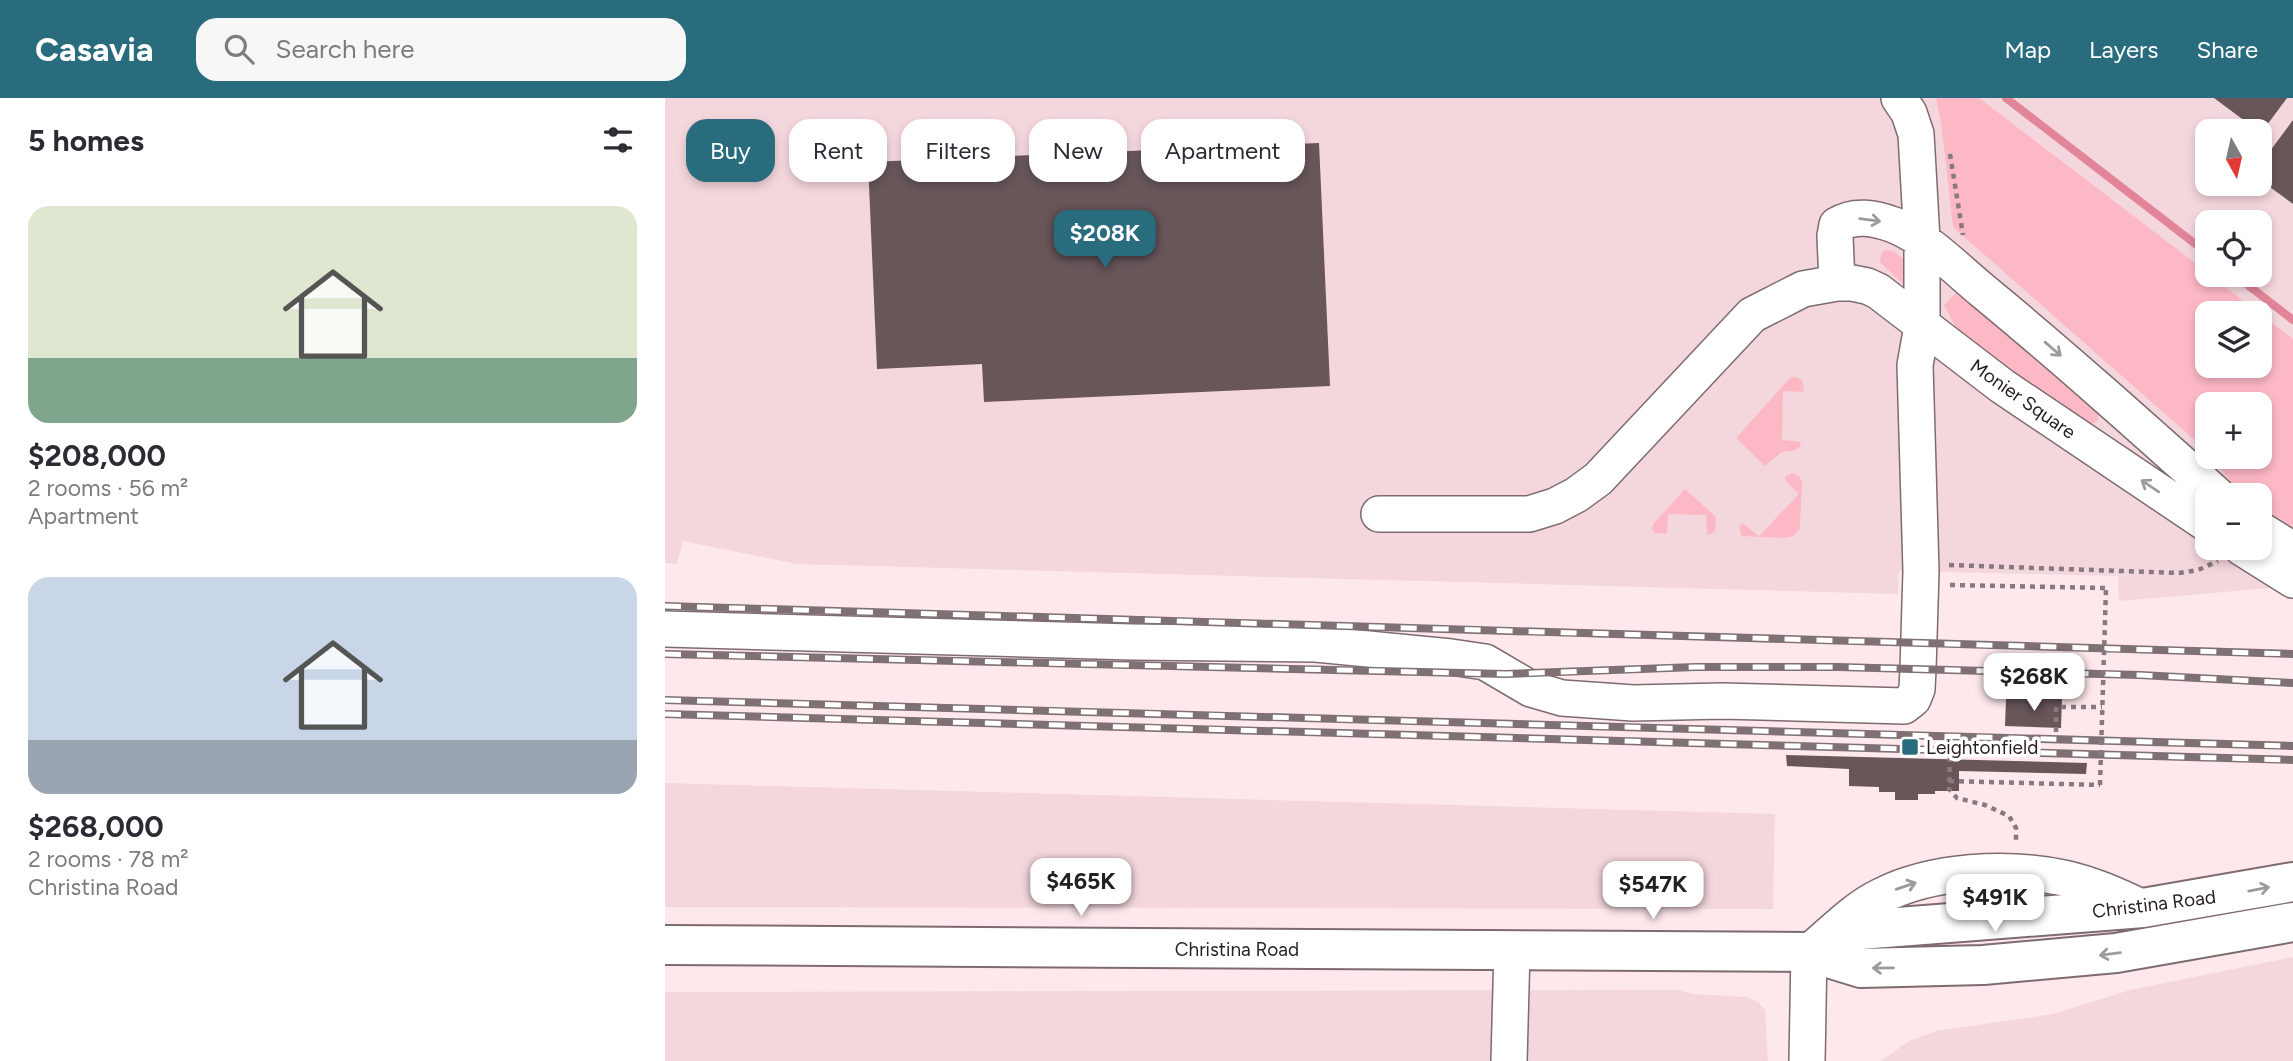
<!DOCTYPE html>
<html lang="en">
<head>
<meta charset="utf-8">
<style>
	body { margin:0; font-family:Figtree,sans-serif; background:#f7f7f7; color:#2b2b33; height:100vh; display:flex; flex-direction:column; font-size:26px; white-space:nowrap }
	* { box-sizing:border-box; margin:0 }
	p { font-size:23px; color:#7c7c81 }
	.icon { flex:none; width:38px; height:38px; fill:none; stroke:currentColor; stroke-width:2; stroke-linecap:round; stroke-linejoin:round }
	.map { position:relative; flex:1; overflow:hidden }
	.sheet { display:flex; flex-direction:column; background:#fff; width:665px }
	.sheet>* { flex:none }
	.guide { position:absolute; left:21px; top:21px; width:665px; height:63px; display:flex; gap:14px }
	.needle { width:46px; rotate:172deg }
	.controls { position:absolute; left:1530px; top:21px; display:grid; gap:14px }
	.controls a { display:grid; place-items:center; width:77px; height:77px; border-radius:14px; background:#fff; box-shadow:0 4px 10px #0003; font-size:35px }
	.price { position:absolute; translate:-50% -60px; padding:0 16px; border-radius:14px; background:#fff; color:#222; font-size:23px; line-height:46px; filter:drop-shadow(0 2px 4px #0008) }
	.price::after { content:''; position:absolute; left:50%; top:42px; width:21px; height:16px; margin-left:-10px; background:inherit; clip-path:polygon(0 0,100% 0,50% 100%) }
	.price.active { background:#286c7d; color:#fff }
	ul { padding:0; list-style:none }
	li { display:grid; align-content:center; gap:14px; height:371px; padding:0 28px }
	li span { display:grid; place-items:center; height:217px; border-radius:21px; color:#555 }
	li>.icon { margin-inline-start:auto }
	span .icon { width:126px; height:126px; fill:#fffc; stroke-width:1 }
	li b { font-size:30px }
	h2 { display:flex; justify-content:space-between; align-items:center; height:84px; padding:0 28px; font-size:30px }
	.chip { padding:0 24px; border-radius:21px; background:#fff; box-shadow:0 4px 10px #0003; font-size:24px; line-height:63px }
	.chip.active { background:#286c7d; color:#fff }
	header { display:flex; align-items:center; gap:42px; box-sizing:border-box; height:98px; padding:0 35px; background:#286c7d; color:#fff }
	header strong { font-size:33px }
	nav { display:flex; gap:38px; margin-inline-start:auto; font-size:24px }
	.search { width:490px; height:63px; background:#f7f7f7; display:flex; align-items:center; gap:18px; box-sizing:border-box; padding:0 24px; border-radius:21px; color:#7c7c81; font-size:26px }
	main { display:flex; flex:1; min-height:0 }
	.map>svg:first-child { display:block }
	.built { fill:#f4d7dc; fill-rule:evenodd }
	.green { fill:#fdb8c5; fill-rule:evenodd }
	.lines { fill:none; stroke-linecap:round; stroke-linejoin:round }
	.stream { stroke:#e38599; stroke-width:8 }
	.building { fill:#685659 }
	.minor-casing { stroke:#7e6b6f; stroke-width:38 }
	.major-casing { stroke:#7e6b6f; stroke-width:42 }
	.path { stroke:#88797c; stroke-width:4.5; stroke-dasharray:5 5; stroke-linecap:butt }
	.minor { stroke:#fff; stroke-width:35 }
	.major { stroke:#fff; stroke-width:38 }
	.rail-casing { stroke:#7e7073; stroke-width:8 }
	.rail { stroke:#fff; stroke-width:5; stroke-dasharray:16; stroke-linecap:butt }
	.path-bridge { stroke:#88797c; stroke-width:4.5; stroke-dasharray:5 5; stroke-linecap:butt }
	.oneway { stroke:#9d9a9b }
	.poi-dot { fill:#286c7d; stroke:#fff; stroke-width:2.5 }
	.labels { text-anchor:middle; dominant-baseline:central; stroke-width:7; stroke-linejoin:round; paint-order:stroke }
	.street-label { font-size:19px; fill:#261e20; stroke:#fff }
	.poi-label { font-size:19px; fill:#261e20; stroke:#fff; text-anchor:start }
</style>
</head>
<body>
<header>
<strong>Casavia</strong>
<div class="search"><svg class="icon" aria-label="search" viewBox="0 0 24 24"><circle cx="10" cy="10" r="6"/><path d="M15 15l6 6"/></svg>Search here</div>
<nav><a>Map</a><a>Layers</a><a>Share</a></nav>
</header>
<main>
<section class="sheet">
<h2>5 homes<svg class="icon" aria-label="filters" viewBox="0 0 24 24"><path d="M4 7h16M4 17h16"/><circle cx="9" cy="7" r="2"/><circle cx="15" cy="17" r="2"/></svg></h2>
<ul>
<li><span style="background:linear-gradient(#dfe7d0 70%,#7fa58c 0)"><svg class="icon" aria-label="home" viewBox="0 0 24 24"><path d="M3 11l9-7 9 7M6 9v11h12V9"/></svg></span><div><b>$208,000</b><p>2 rooms · 56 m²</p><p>Apartment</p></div></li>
<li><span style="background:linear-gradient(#c9d6e8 75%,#9aa5b1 0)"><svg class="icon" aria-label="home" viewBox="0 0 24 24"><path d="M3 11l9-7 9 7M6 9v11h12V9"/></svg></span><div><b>$268,000</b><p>2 rooms · 78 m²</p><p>Christina Road</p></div></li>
</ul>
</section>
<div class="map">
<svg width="1628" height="963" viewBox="0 0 1628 963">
	<rect width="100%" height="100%" fill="#fee8ec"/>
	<path class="built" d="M0,0h1628v488l-174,15 -1,-25 -219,-5 -1,23 -1101,-30 -114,-23 -6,23 -12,-1zM1542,33h52v53h-52zM1542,124h52v53h-52zM1542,215h52v53h-52zM1542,306h52v53h-52zM1542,397h52v53h-52z
		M0,685l1110,31 -2,95 -1108,-2z
		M1628,859v104h-412l28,-20 27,-10 117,-17 77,-24z
		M1012,892l17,4 53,3 11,5 7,8 3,51h-1103v-69z"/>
	<path class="green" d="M1271,0h43l228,174v3h3l83,64v198l-34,-24v-18h-18l-29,-38h47v-53h-52v47l-254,-224 -11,-98zM1542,215h52v53h-52z
		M1219,152l9,1 12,9 3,29 -28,-27 1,-8z
		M1291,195l66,45 69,65 7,11v6l-6,4 -8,-2 -117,-81 -12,-15 -11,-21z
		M1131,279l6,3 2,10 -1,2 -20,-1 -1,49 18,2 1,3 -5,5 -14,2 -17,14 -29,-28 54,-60z
		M1127,375l7,3 3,7 -2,41 -1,6 -6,6 -9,2 -42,-2 -3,-8 3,-5 17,13 40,-42 -14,-14v-3z
		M1020,391l31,28 -1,15 -8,3 -1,-20 -38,-1 -1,20 -12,-1 -3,-4 2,-6z"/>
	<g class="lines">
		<path class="stream" d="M1341,0l201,155
			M1570,177l58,45"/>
	</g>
	<path class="building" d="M1549,0h73l-26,35z
		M1628,22v84l-34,-25v-13z
		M654,45l11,243 -346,16 -2,-38 -105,5 -9,-207z
		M1370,599l27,1 -1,30 -56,-2 1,-27h29z
		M1121,657l301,8 -1,11 -127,-3v20h-24v3h-17v6h-23v-8h-16v-5l-30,-1v-17l-62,-3z"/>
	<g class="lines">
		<g class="minor-casing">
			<path id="minor" d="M1172,185l-2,-47 2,-11c18,-11 38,-7 57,0 34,14 61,43 89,66 80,66 157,135 234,204
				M714,416h150l26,-8 21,-11 22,-16 154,-164 51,-26 34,-6h15l15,3 11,5 124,95 205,138
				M1594,431l34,21
				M1577,450l51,32
				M0,531l467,13 184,2 135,13 34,5 46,27 31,9 71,5 89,-2 182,5 9,-7 4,-10 1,-20 3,-98 -6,-206 7,-39v-86l-6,-106 -7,-21 -10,-15
				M844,963l3,-111
				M1142,963l2,-109c23,-19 45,-43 72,-56 52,-26 126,-30 183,-18 28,6 54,18 79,30"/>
		</g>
		<g class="major-casing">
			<path id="major" d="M0,847l1144,7 52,16 122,-3 133,-12 177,-31
				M1144,854l50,-22 284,-22 150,-26"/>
		</g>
		<path class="path" d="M1285,56l13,81
			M1284,467l230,8 19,-3 20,-9
			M1285,487l156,3
			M1391,634v-25h46
			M1285,659l-1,32 8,9 28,7 24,11 7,12v16
			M1284,683l151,4"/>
		<use href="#minor" class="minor"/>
		<use href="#major" class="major"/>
		<g class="rail-casing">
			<path id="rail" d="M0,508l1628,48
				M0,556l841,20 190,-7h142l302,8 153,8
				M0,602l1628,46
				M0,616l1628,46"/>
		</g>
		<use href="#rail" class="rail"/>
		<path class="path-bridge" d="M1435,687l6,-197"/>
	</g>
	<defs><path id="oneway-shaft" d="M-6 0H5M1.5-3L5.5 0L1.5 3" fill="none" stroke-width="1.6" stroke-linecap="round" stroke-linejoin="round" transform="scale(1.75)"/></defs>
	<g class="oneway">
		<use href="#oneway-shaft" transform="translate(1205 122) rotate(7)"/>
		<use href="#oneway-shaft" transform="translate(1388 251) rotate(41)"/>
		<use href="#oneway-shaft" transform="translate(1485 388) rotate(-146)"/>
		<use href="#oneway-shaft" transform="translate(1241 788) rotate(-19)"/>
		<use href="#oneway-shaft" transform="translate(1594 791) rotate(-11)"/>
		<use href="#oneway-shaft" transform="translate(1445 856) rotate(173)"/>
		<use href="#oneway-shaft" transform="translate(1218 870) rotate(179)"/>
	</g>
	<rect class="poi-dot" x="1236" y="640" width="18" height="18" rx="3.5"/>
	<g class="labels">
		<g class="street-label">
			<text transform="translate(1358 301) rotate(35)">Monier Square</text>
			<text transform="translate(1489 806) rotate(-7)">Christina Road</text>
			<text x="572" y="851">Christina Road</text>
		</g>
		<g class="poi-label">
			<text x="1261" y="649">Leightonfield</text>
		</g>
	</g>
</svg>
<div class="controls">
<a><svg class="needle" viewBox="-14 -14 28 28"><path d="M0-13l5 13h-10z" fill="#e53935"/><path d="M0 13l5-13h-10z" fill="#7c7c81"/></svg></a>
<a><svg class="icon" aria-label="locate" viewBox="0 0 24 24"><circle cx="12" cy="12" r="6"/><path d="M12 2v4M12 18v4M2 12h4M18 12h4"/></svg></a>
<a><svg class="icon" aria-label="layers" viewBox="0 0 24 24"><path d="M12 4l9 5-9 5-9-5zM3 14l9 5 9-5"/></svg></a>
<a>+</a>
<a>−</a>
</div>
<b class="price active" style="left:440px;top:172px">$208K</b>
<b class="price" style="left:1369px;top:615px">$268K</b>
<b class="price" style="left:416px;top:820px">$465K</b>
<b class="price" style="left:988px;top:823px">$547K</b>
<b class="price" style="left:1330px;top:836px">$491K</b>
<div class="guide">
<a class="chip active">Buy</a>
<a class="chip">Rent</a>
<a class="chip">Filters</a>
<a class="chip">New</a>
<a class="chip">Apartment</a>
</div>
</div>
</main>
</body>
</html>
